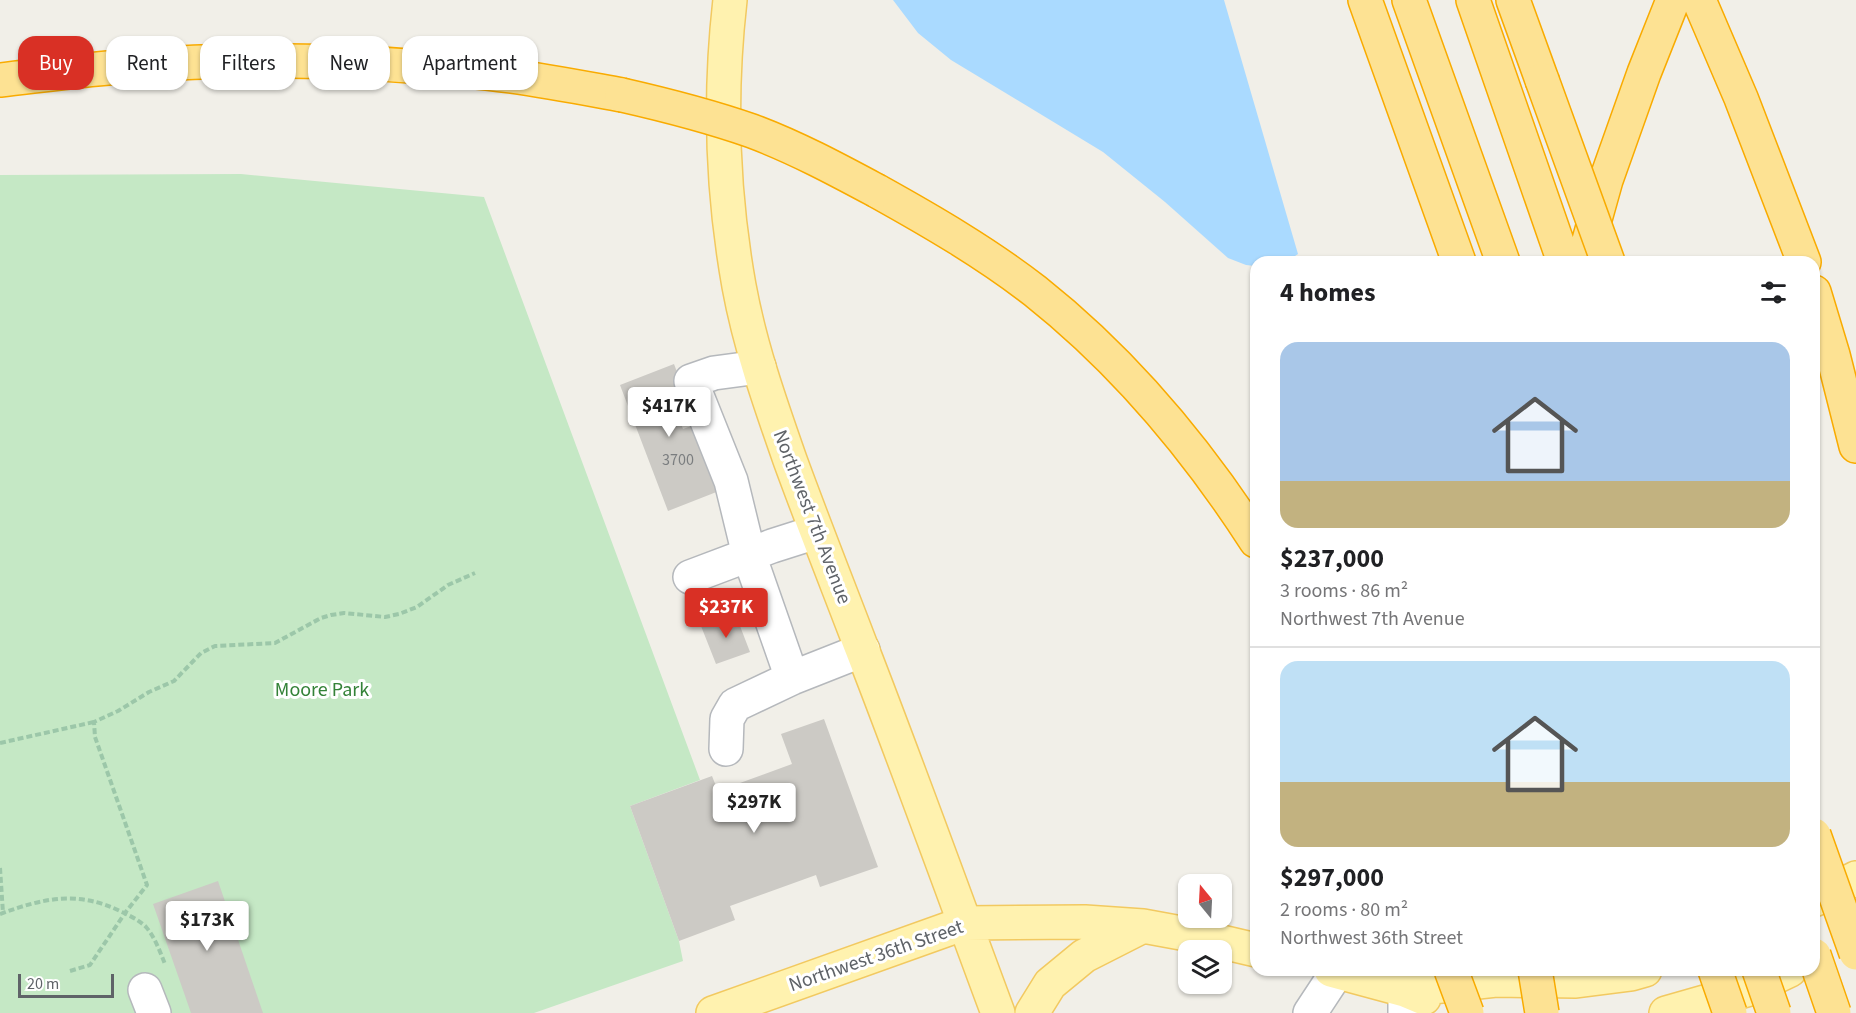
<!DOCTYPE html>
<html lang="en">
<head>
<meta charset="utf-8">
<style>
	body { margin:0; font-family:"Source Sans 3",sans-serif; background:#f6f6f6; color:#202124; height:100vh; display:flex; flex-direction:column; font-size:22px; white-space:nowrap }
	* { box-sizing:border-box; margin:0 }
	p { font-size:20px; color:#757577 }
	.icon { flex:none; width:33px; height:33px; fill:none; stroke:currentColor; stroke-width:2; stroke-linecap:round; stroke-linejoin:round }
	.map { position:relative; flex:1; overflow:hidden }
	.side { position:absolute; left:1250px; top:256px; width:570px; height:720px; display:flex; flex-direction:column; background:#fff; border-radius:18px; box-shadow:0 2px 4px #0004 }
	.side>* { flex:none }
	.guide { position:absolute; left:18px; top:36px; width:570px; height:54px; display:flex; gap:12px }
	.needle { width:39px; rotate:342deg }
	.controls { position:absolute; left:1178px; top:874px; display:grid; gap:12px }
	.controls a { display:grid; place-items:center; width:54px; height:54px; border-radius:12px; background:#fff; box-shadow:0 2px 4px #0004; font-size:30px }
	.scale { position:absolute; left:18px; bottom:15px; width:96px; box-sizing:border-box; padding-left:6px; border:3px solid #5f6368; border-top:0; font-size:16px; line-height:21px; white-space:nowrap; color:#5f6368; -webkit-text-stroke:4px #fff; paint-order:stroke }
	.price { position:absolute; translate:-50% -51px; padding:0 14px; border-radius:6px; background:#fff; color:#222; font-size:20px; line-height:39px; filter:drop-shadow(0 2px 3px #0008) }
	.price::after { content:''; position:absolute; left:50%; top:36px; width:18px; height:14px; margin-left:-9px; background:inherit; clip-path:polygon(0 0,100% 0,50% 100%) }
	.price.selected { background:#d93025; color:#fff }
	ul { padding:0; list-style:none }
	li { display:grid; align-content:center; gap:12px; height:318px; padding:0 30px }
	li+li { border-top:2px solid #e0e0e0 }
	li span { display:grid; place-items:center; height:186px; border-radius:18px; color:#555 }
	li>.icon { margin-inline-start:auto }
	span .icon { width:108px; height:108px; fill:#fffc; stroke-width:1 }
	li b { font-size:26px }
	h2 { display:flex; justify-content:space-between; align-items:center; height:72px; padding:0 30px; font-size:26px }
	.pill { padding:0 21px; border-radius:18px; background:#fff; box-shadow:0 2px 4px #0004; font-size:21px; line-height:54px }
	.pill.selected { background:#d93025; color:#fff }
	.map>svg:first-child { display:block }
	.green { fill:#c5e8c5 }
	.water { fill:#aadaff }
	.building { fill:#cccac5 }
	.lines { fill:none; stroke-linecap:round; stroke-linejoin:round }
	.minor-casing { stroke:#b5b8bc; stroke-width:36 }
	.major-casing { stroke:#f2c960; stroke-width:36 }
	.highway-casing { stroke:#f9ab00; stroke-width:36 }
	.path { stroke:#9cc7a9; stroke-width:4; stroke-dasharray:6 3; stroke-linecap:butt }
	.minor { stroke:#fff; stroke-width:33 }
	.major { stroke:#fff2af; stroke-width:33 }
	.highway { stroke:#fde293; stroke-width:33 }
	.highway-bridge-casing { stroke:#f9ab00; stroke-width:36; stroke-linecap:butt }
	.highway-bridge { stroke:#fde293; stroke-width:33 }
	.labels { text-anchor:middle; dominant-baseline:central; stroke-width:6; stroke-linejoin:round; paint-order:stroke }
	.number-label { font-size:16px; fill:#7a7d7f }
	.street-label { font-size:20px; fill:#5f6368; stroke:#fff }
	.park-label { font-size:20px; fill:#348238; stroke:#fff }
</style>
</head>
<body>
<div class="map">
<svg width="1856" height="1013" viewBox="0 0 1856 1013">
	<rect width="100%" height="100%" fill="#f1efe8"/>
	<path class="green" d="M241,174l243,23 216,583 -70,26 49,135 4,20 -149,52h-534v-838z"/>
	<path class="water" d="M893,0h331l74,254c-13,10 -26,8 -42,8l-1,4 -9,-1 -18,-7 -63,-56 -62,-50 -152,-92 -33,-27z"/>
	<path class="building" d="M674,364l15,40 -13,5 7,20 11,-4 25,66 -51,20 -48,-126z
		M735,613l15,39 -34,12 -15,-38z
		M824,719l54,148 -58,20 -4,-12 -86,31 5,14 -56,21 -49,-135 82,-30 6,15 74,-27 -11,-30z
		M218,881l45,132h-72l-38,-109z"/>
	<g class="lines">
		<g class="minor-casing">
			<path id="minor" d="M759,367l-45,6 -23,8 40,100 18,74 43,123
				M690,577l82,-31 44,-14
				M726,749l1,-30 8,-14 57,-27 71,-28
				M145,990l9,23
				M1405,990v23
				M1310,1013l27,-41"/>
		</g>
		<g class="major-casing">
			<path id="major" d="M730,0c-11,96 -8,191 9,286 11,60 31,117 51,174 23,63 48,126 72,189 47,121 91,243 136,364
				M1814,900l42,-22
				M1331,970l74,20 19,8
				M1405,990l91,-10 80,1 55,-7 14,-4
				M713,1013l252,-90 120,-1 58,4 49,9 64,15
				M1032,1013l18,-29 34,-28 59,-30
				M1666,1013l84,-24 40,-19"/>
		</g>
		<g class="highway-casing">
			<path id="highway" d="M1365,0l94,262
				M1409,0l94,262
				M1473,0l91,262
				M1513,0l29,80
				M1699,0l42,98 63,164
				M0,80c44,-5 88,-11 132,-14 117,-9 238,-6 355,7 46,5 91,14 135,22
				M877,191c54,30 109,62 158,100 87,69 161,157 221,250
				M1583,262l23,-82 38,-107 29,-73
				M1814,292l19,63 23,91"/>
		</g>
		<path class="path" d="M0,743l94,-21
			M0,868l3,45
			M0,914c44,-16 78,-24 122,-2 8,4 17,8 24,15 9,10 14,25 19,37
			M70,971l20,-6 35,-52 22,-28 -52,-148 -1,-15 24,-11 31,-19 25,-11 27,-28 14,-7 60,-3 46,-25 10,-3 13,-2 41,4 14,-3 18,-7 31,-22 27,-12"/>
		<use href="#minor" class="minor"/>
		<use href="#major" class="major"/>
		<use href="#highway" class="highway"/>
		<g class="highway-bridge-casing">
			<path id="highway-bridge" d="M1542,80l66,182
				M622,95c44,10 87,21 130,36 43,16 84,38 125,60
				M1814,835l42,118
				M1814,955l20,58
				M1451,970l16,43
				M1535,970l7,43
				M1715,970l15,43
				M1759,970l15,43"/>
		</g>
		<use href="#highway-bridge" class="highway-bridge"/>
	</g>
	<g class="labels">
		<g class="number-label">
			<text x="678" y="460">3700</text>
		</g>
		<g class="street-label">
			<text transform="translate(812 517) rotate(69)">Northwest 7th Avenue</text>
			<text transform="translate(876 956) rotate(-19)">Northwest 36th Street</text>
		</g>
		<g class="park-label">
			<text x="322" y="690">Moore Park</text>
		</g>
	</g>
</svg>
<div class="controls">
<a><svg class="needle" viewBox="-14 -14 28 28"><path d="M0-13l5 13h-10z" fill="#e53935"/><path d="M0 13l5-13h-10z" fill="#757577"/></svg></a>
<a><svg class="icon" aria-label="layers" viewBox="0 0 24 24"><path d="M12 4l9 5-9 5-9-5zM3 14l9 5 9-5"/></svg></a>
</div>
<div class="scale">20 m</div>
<b class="price" style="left:669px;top:438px">$417K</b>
<b class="price selected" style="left:726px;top:639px">$237K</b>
<b class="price" style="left:754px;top:834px">$297K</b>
<b class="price" style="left:207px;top:952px">$173K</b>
<div class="guide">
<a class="pill selected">Buy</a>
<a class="pill">Rent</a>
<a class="pill">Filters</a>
<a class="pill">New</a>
<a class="pill">Apartment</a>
</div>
<section class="side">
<h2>4 homes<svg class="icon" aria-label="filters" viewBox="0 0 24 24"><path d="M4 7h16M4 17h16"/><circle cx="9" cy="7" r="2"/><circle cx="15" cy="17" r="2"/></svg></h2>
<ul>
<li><span style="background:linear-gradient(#a9c7e8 75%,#c2b280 0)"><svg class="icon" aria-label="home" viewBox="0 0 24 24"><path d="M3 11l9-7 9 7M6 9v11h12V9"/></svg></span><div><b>$237,000</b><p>3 rooms · 86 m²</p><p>Northwest 7th Avenue</p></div></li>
<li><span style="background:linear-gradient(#bfe0f5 65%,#c2b280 0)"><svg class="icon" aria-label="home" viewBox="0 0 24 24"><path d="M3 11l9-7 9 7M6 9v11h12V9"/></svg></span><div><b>$297,000</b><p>2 rooms · 80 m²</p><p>Northwest 36th Street</p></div></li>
</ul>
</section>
</div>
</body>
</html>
